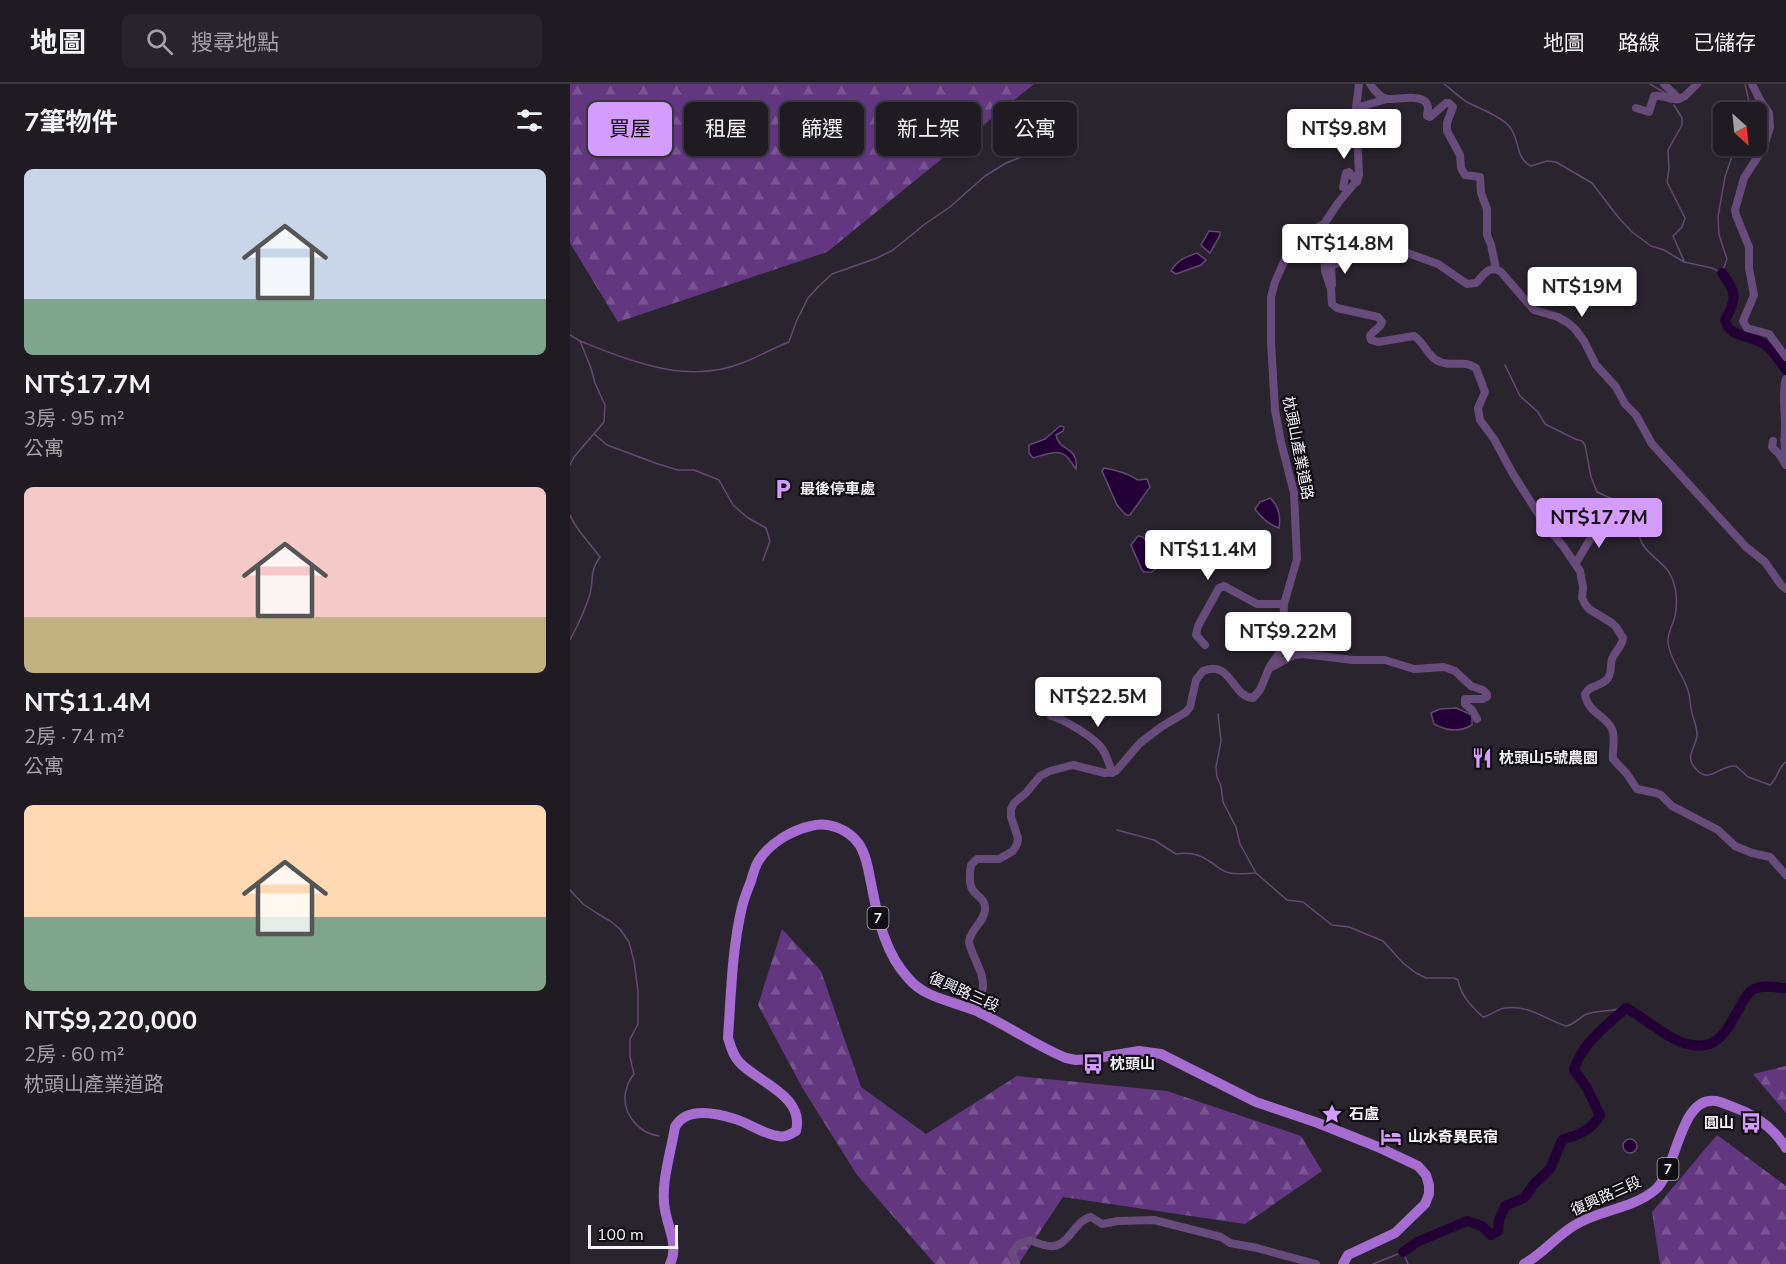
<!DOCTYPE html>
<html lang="zh-TW">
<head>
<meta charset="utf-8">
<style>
	body { margin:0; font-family:"Nunito Sans","Noto Sans TC",sans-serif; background:#28242b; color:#f1f3f6; height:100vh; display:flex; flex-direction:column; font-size:22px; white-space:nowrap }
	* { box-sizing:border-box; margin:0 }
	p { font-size:20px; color:#a2a1a6 }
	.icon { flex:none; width:33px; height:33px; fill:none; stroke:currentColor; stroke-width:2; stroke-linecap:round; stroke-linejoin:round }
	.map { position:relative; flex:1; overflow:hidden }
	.details { display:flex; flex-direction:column; background:#201b23; width:570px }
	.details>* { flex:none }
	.banner { position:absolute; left:18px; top:18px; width:570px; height:54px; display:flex; gap:12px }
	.needle { width:39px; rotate:153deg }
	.controls { position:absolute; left:1143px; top:18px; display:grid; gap:12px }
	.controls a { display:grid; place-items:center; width:54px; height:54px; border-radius:9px; background:#201b23; box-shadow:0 2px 4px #0004,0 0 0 2px #3d3941; font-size:30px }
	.scale { position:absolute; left:18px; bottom:15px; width:90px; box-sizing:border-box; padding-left:6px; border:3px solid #f7f3fb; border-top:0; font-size:16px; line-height:21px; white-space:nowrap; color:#f7f3fb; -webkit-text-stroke:4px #110e13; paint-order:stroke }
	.price { position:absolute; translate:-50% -51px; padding:0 14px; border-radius:6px; background:#fff; color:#222; font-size:20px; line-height:39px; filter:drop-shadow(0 2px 3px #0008) }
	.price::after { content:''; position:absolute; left:50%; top:36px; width:18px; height:14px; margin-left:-9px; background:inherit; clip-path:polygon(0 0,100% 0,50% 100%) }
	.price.current { background:#d49cfc; color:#111 }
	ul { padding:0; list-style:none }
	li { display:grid; align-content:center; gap:12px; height:318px; padding:0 24px }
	li span { display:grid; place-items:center; height:186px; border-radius:9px; color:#555 }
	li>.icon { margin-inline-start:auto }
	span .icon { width:108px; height:108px; fill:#fffc; stroke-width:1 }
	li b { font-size:26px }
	h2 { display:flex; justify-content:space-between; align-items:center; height:72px; padding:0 24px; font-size:26px }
	.chip { padding:0 21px; border-radius:9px; background:#201b23; box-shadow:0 2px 4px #0004,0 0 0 2px #3d3941; font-size:21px; line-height:54px }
	.chip.current { background:#d49cfc; color:#111 }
	header { display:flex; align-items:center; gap:36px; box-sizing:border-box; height:84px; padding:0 30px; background:#201b23; border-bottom:2px solid #3d3941 }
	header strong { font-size:28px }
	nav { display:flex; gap:33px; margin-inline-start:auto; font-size:21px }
	.search { width:420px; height:54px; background:#28242b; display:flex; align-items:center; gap:15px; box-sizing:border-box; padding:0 21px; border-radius:9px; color:#a2a1a6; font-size:22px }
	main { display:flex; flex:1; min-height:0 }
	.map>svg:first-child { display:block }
	.forest { fill:url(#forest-firs) }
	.water { fill:#230136; stroke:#634a71; stroke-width:1.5 }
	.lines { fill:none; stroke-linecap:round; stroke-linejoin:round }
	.stream { stroke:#634a71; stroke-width:1.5 }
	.river { stroke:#230136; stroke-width:10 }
	.minor { stroke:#674b7b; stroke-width:8 }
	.major { stroke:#a66ccf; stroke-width:10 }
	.labels { text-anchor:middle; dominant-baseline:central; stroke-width:4.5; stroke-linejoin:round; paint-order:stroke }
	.shield { fill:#110e13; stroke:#b2aeb5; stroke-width:1.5 }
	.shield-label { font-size:14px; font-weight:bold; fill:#f7f3fb }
	.street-label { font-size:15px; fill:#f7f3fb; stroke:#110e13 }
	.poi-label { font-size:15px; font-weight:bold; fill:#f7f3fb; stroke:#110e13; text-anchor:start }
</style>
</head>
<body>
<header>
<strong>地圖</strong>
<div class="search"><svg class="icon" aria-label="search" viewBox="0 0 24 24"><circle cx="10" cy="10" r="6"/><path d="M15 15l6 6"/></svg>搜尋地點</div>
<nav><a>地圖</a><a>路線</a><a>已儲存</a></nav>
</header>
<main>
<section class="details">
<h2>7筆物件<svg class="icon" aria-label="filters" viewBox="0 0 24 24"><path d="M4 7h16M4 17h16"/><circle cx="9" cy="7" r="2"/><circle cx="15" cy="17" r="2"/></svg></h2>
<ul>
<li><span style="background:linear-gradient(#c9d6e8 70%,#7fa58c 0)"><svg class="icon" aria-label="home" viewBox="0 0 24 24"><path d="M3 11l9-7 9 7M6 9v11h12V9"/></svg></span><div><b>NT$17.7M</b><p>3房 · 95 m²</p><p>公寓</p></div></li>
<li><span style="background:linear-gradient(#f6c9c9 70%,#c2b280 0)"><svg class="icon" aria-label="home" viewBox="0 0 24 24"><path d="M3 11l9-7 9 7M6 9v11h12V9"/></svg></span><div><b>NT$11.4M</b><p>2房 · 74 m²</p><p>公寓</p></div></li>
<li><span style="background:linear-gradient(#ffd9b3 60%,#7fa58c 0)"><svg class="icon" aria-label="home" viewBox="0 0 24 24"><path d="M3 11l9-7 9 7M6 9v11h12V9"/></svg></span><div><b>NT$9,220,000</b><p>2房 · 60 m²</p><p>枕頭山產業道路</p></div></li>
</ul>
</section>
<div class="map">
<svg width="1216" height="1180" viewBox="0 0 1216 1180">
	<defs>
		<pattern id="forest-firs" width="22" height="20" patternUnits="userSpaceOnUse" patternTransform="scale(1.5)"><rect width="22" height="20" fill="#62377f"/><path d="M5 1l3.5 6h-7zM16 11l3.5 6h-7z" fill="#795492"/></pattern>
	</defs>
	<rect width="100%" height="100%" fill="#2a242f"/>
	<path class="forest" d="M0,0h464l-207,168 -209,70 -48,-79z
		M212,845l39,42 40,116 65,47 91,-58 150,15 134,45 21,35 -77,53 -182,-27 -43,65v2h-85l-78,-89 -54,-86 -45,-84z
		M1216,982v47l-33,-39z
		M1147,1051l69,51v78h-126l-8,-52z"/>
	<path class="water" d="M639,147l11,1v3l-10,18 -9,-8z
		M627,169l9,7 -5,5 -25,9 -5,-3c6,-11 15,-14 26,-18z
		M490,342l4,1 -1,4 -7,4c3,17 23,11 20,34 -3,-4 -6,-9 -9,-12 -8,-9 -24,-2 -34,1l-4,-5v-8l16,-6z
		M534,384c13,2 23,5 34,12l9,-1 3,8 -20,28h-4l-9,-10 -15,-34z
		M700,414c9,8 11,18 9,30 -9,-3 -19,-11 -24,-19l5,-7z
		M568,452l5,1 10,14 4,16 -5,5h-8l-2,-2 -11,-25z
		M886,624l16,7v10c-13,8 -25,6 -38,-1l-3,-11 9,-4z
		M1053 1062a7 7 0 1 1 14 0a7 7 0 1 1-14 0Z"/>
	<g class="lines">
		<path class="stream" d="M874,0c8,6 15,13 23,18 13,7 32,13 42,24 12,14 5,31 22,40l16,-5 9,1 36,21 26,34 14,15 19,14 13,4 20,12 28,6 10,5 5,-14 -8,-24 -1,-18 7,-40 8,-24 11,-7
			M1080,0l17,10
			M1175,0l5,22 6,6
			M1104,21l8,13v7l-14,25 1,19 -2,13 18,36 -3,9 -9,9 11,25
			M1186,30l3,2 -3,14
			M0,251l10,6 11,27 4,15 10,22 -1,17 -30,35 -4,8
			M10,257c51,20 107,44 162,22 16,-6 31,-15 47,-21l7,-20 12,-24 10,-11 14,-13 45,-16 16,-8 32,-26 25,-17 35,-31 21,-13 18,-7 30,-28
			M935,281l15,31 18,16 7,12 30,15 7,2 3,4 6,32 6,15 38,17c4,12 1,25 8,36 10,15 26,19 31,39 3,9 3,23 1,32 -2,9 -8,17 -7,27 2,18 17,33 21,51 1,4 1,9 2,14 1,9 6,17 6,26 0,13 -13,22 -2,34 15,18 24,-4 41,-2l12,11 22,8c8,-6 7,-17 16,-23
			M24,350l13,11 51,19 20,6h16l25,10 14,25 15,13 18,10 4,13 -7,19
			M0,431c6,15 20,28 30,42 -11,15 -6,22 -10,37 -5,17 -12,31 -20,46
			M648,630l3,27 -5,26 1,10 4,9 2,16 13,25 4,17 16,29 31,27 16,2 29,23 17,2 34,14 20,22 13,10 10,5h28l4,2c3,16 13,26 25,37 8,-1 13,-8 22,-9 22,-4 42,12 61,18 10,-2 13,-9 21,-12 12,-4 27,-3 39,-6
			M547,746l37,10 22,14c12,-2 24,0 33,7 7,4 13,11 21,12 8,2 17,0 25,0
			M0,806l13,14 15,10 12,7 10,8 9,13 5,19 4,30v33l-8,15v18l4,17c-3,4 -6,8 -7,13 -8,23 10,46 32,49
			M803,1180l30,-12 5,12"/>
		<path class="river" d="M1152,189c15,19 15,26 3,47 4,18 26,15 39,24 10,7 15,16 22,26
			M833,1168l14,-10 50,-21 15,5 9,9 7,-4 1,-11 6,-14 19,-8 10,-14 16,-15 12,-29c17,-6 28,-8 38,-25l-13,-27 -13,-18c7,-26 33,-45 52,-62 19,10 35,26 55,34 35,13 45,-10 59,-35 4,-7 7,-15 14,-18 11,-5 21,-1 32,-1"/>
		<path class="minor" d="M800,0c4,6 11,14 18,15 10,1 38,-7 40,8 0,3 -1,6 -1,9l3,1 16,-14h3l4,4 -6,16v8l13,24 1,13 4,7 15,2 1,16 6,16v26l4,10 5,24
			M1094,0l15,15 6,-3 12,-12
			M1182,0l8,16 9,13 1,14 -6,20 -20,31 -9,32 1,5 13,32v21l5,27 -11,26 4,7 22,6 17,23
			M786,24l31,-9
			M1066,24l13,4 5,-16c9,-2 16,5 25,3
			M773,103l3,-14 3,-1 8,10
			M731,157l15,-6 12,-1 36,1 12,3 23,12 39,14 29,20 9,-1c8,-8 13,-19 25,-11l33,38 24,7 10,6 7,6 9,12 12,24 20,22 9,17 11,11 16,29 94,103 19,15 16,23 5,4
			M720,165l28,-4 4,2 3,6v18l6,18 1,15 5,4 41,9 4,5c-1,6 -9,8 -12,14l1,4 7,2 36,-6c11,7 13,20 24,25 13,7 26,-2 38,7l9,24 -7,16 2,12 14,19 19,35 33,52 17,20 17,25 3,16 -1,11 3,6 4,5 23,14 4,4 7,11c-1,9 -8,13 -11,21 -2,6 0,14 -4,19 -6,9 -18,6 -23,16 3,20 21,21 27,35 4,10 0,20 1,30l14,15 10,15 19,4 5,2 11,11 46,24 17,16 17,7 18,4 16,18
			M762,201l-1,-19 11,-4 9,-6
			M1216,295c-5,16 0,33 -1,50 0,9 -2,15 1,25
			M1203,357l-1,6 7,7 7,11
			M1006,479l13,-22 17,-20
			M635,561l-9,-10 2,-9 21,-38 5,-2 33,18h27
			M700,584l24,-13 9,-1 50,6h32l29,9 30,-2 11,4 16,15 12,4 4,4v3l-4,2h-18v5l7,6 5,9
			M481,632c14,4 39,19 49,30 7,8 9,18 12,27
			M404,926c2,-5 6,-11 8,-18 5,-17 -10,-34 -13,-50 1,-13 17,-21 16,-34 0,-10 -9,-12 -13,-19 -3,-6 -2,-18 -1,-24l6,-6h22l14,-8 4,-7 1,-6 -7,-21v-8l3,-6 12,-10 14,-17 10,-5 23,-6 32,8 11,-2 24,-28 21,-16 25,-15 4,-5 6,-27 7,-9c28,-12 29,26 50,27l7,-8 10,-24 12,-17 2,-45 13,-45 -3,-66 -13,-51 -6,-32 -4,-68v-45l4,-15 19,-43 30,-15 14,-21 20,-24 1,-4 -3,-67 3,-24
			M446,1180l-4,-11 7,-9 11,-4c5,2 9,4 14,5 24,8 28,-24 47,-28l11,7 16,-3 36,-1 67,17 9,6 27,5 59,16"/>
		<path class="major" d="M100,1180c9,-18 -2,-36 -5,-54 -5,-25 6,-58 10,-83 11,-20 41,-14 60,-8 14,4 28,15 43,17 7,2 13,-2 18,-5 9,-35 -38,-49 -56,-68 -7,-7 -9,-16 -12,-25 3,-44 4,-89 14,-131 2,-9 6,-18 9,-26 2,-7 4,-15 8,-21 11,-17 33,-30 52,-34 18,-5 38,4 48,18 8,12 10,30 13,44 6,32 14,67 37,91 16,19 43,22 65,31 32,14 60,35 92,48l10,2 15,-1 48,-8 22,3 95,48 62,21 60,24 40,19 8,9 3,10v9l-4,10 -30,29 -47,22 -5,9
			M954,1180c19,-10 32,-28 51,-39 24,-15 57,-16 80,-35 22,-18 24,-95 61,-89 5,1 12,4 17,6 23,8 40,20 53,41"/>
	</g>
	<defs>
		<g id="parking-bare" transform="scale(1.62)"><path d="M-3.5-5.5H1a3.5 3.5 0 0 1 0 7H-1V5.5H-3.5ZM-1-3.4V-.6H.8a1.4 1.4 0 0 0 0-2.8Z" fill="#d49cfc" stroke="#110e13" stroke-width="2.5" paint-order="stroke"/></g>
		<g id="restaurant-bare" transform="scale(1.62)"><path d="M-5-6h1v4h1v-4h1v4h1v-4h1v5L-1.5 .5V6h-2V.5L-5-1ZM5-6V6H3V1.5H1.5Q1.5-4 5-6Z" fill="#d49cfc" stroke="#110e13" stroke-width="2.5" paint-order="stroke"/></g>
		<g id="bus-bare" transform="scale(1.62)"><path d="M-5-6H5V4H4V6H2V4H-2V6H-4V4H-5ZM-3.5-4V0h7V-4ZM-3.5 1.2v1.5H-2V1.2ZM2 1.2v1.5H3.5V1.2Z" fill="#d49cfc" stroke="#110e13" stroke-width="2.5" paint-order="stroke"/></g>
		<g id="sight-bare" transform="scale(1.62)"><path d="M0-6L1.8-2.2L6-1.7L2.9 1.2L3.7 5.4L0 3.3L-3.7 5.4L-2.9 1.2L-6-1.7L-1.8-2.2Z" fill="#d49cfc" stroke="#110e13" stroke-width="2.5" paint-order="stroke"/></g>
		<g id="hotel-bare" transform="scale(1.62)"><path d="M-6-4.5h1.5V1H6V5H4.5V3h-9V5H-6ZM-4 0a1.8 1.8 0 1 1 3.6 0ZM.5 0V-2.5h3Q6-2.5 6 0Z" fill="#d49cfc" stroke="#110e13" stroke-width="2.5" paint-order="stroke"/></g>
	</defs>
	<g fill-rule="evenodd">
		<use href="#parking-bare" x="213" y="405"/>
		<use href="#restaurant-bare" x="912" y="674"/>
		<use href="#bus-bare" x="523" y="980"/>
		<use href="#sight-bare" x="762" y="1030"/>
		<use href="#bus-bare" x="1181" y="1039"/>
		<use href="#hotel-bare" x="821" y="1053"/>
	</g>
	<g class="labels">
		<g class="shield">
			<rect x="297.5" y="823" width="21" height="22" rx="4.5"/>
			<rect x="1087.5" y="1074" width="21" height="22" rx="4.5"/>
		</g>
		<g class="shield-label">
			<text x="308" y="834">7</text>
			<text x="1098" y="1085">7</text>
		</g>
		<g class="street-label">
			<text transform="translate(728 364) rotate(79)">枕頭山產業道路</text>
			<text transform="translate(394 908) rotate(24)">復興路三段</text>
			<text transform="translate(1036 1112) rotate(-24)">復興路三段</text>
		</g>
		<g class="poi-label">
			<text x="230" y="405">最後停車處</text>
			<text x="929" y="674">枕頭山5號農園</text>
			<text x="540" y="980">枕頭山</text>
			<text x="779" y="1030">石盧</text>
			<text x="1164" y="1039" text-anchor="end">圓山</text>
			<text x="838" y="1053">山水奇異民宿</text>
		</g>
	</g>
</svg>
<div class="controls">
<a><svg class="needle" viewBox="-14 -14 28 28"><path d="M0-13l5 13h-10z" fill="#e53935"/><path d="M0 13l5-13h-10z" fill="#a2a1a6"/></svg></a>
</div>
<div class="scale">100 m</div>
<b class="price" style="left:774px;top:76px">NT$9.8M</b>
<b class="price" style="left:775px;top:191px">NT$14.8M</b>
<b class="price" style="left:1012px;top:234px">NT$19M</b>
<b class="price current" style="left:1029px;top:465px">NT$17.7M</b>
<b class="price" style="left:638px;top:497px">NT$11.4M</b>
<b class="price" style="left:718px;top:579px">NT$9.22M</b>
<b class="price" style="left:528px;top:644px">NT$22.5M</b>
<div class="banner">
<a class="chip current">買屋</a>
<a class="chip">租屋</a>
<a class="chip">篩選</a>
<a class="chip">新上架</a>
<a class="chip">公寓</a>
</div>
</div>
</main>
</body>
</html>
